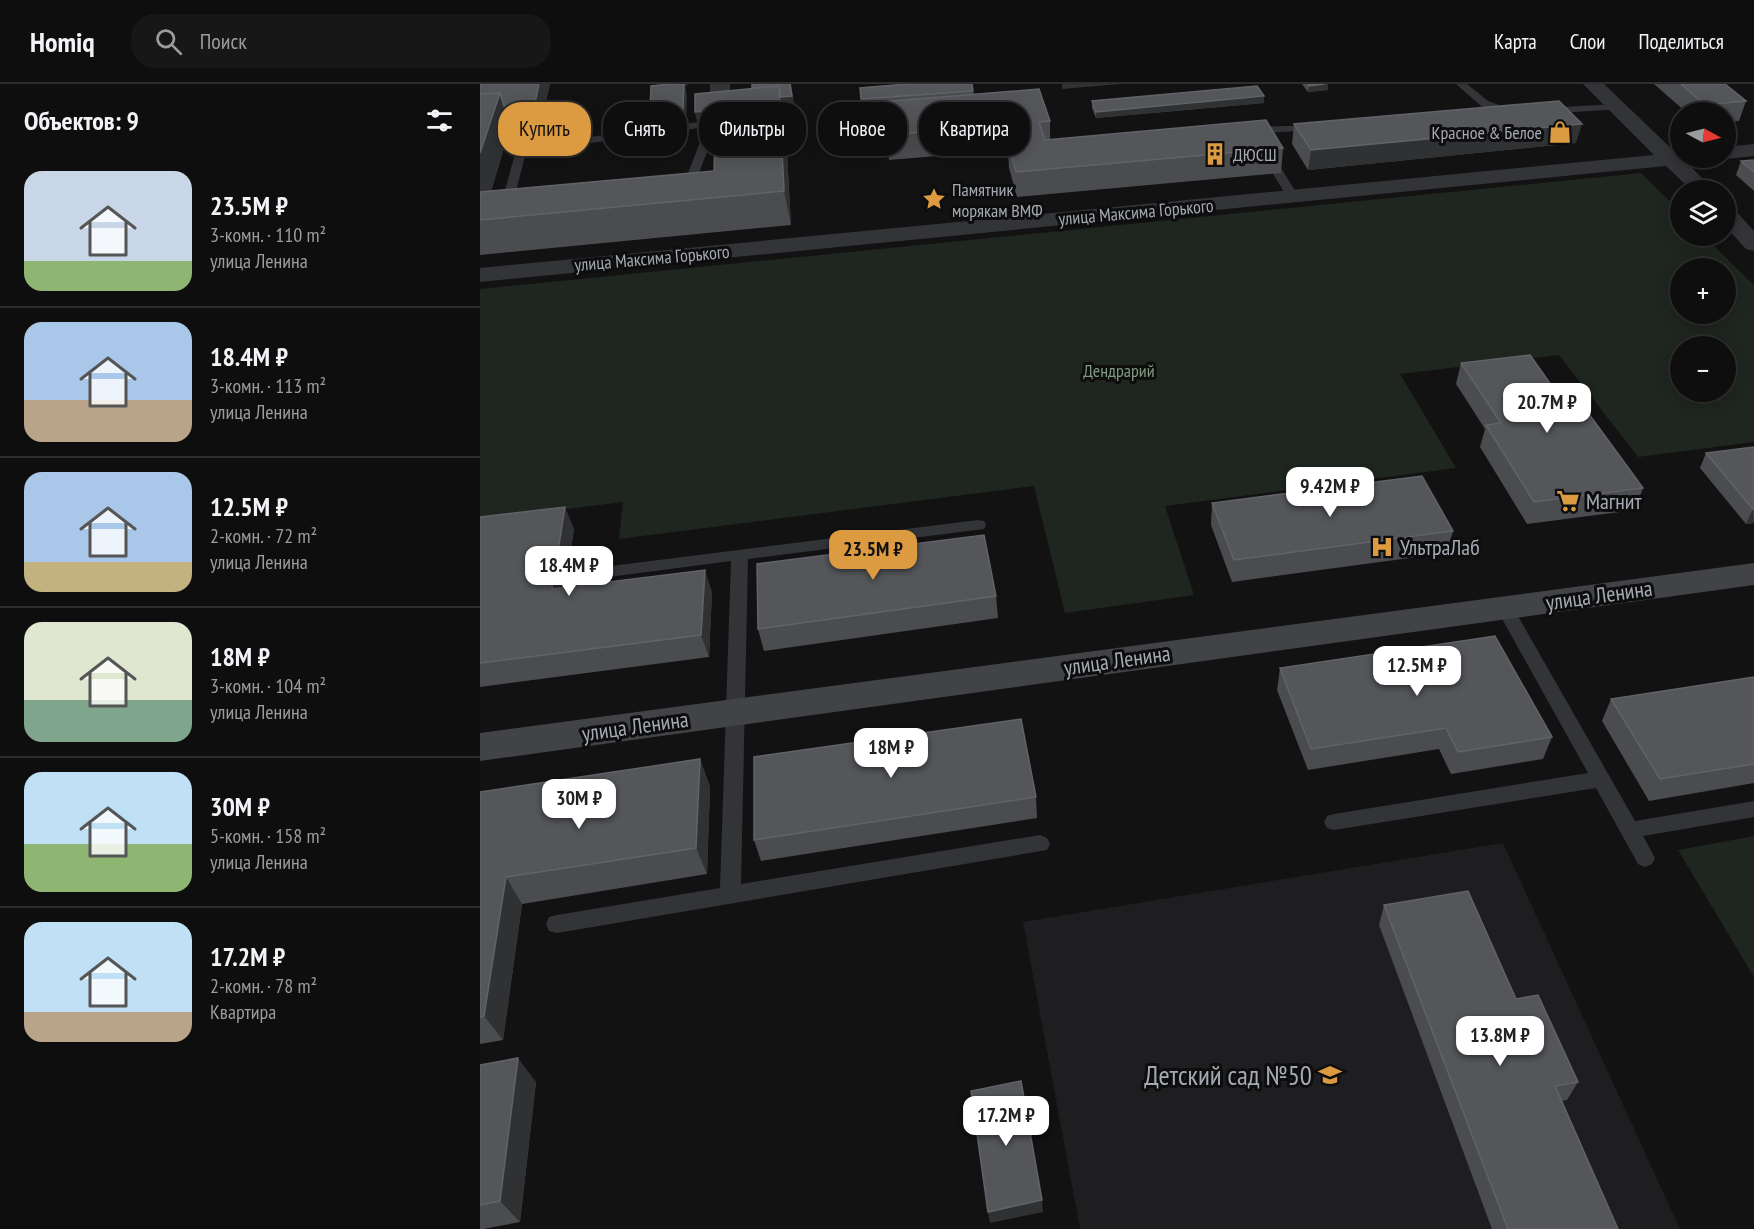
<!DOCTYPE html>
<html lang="ru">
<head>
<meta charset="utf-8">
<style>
	body { margin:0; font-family:"PT Sans Narrow",sans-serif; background:#171717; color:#f1f3f6; height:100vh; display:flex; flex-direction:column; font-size:22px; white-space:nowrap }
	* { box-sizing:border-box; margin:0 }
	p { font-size:20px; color:#9b9c9e }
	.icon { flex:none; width:33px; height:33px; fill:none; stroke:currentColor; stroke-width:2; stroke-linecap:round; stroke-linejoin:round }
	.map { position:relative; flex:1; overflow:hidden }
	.panel { display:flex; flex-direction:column; background:#0e0e0e; width:480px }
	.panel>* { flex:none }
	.top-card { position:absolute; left:18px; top:18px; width:570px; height:54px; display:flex; gap:12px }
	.needle { width:39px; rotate:97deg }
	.controls { position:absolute; left:1190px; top:18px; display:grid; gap:12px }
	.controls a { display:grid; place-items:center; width:66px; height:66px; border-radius:50%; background:#0e0e0e; box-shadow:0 3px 15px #0003,0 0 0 2px #2e2e2e; font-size:30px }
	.price { position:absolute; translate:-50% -51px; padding:0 14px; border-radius:12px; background:#fff; color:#222; font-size:20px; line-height:39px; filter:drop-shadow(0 2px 3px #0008) }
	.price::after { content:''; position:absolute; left:50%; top:36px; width:18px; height:14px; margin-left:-9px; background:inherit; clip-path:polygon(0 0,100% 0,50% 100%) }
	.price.selected { background:#dc9a41; color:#111 }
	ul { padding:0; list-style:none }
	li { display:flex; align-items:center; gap:18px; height:150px; padding:0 24px }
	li+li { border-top:2px solid #2e2e2e }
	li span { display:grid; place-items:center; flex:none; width:168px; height:120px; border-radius:18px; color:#555 }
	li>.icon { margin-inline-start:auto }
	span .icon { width:72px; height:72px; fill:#fffc; stroke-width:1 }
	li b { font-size:26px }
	h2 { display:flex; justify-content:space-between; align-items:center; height:72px; padding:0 24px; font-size:26px }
	.pill { padding:0 21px; border-radius:24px; background:#0e0e0e; box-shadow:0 3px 15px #0003,0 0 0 2px #2e2e2e; font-size:21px; line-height:54px }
	.pill.selected { background:#dc9a41; color:#111 }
	header { display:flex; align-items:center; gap:36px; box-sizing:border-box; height:84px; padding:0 30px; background:#0e0e0e; border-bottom:2px solid #2e2e2e }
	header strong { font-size:28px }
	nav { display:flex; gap:33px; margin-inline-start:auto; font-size:21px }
	.search { width:420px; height:54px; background:#171717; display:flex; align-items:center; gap:15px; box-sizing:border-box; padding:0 21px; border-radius:24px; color:#9b9c9e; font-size:22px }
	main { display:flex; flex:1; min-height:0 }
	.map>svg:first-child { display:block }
	.built { fill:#1e1e20 }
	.green { fill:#1f251f; fill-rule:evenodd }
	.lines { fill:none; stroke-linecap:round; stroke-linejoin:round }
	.lane { fill:#333438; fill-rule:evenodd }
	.street { fill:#333438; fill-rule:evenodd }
	.secondary { fill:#414347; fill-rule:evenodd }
	.wall { fill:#4b4c4f }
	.shaded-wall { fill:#303133 }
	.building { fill:#54565a; stroke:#616368; stroke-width:1.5 }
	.labels { text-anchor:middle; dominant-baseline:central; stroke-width:6; stroke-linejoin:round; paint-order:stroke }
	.far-poi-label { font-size:18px; fill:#a5aab2; stroke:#0d0d0e; text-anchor:start }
	.far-street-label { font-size:18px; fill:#a5aab2; stroke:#0d0d0e }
	.far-park-label { font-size:18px; fill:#7f9b7e; stroke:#0d0d0e }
	.poi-label { font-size:22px; fill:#a5aab2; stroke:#0d0d0e; text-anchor:start }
	.street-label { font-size:22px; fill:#a5aab2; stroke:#0d0d0e }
	.near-poi-label { font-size:27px; fill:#a5aab2; stroke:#0d0d0e; text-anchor:end }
</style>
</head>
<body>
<header>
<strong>Homiq</strong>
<div class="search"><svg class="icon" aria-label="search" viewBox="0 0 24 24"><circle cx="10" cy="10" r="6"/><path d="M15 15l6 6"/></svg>Поиск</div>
<nav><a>Карта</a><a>Слои</a><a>Поделиться</a></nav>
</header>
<main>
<section class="panel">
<h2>Объектов: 9<svg class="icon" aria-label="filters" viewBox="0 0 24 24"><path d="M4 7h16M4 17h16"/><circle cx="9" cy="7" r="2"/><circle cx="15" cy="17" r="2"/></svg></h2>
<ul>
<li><span style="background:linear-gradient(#c9d6e8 75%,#8fb573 0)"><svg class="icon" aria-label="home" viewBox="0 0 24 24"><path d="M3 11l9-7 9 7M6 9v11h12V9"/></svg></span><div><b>23.5M ₽</b><p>3-комн. · 110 m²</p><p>улица Ленина</p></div></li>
<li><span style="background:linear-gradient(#a9c7e8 65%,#b9a48a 0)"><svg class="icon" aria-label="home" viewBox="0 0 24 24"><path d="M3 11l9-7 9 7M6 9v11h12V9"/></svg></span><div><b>18.4M ₽</b><p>3-комн. · 113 m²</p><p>улица Ленина</p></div></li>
<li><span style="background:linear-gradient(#a9c7e8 75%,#c2b280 0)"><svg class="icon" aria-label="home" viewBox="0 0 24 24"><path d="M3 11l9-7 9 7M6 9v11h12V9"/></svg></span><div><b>12.5M ₽</b><p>2-комн. · 72 m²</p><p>улица Ленина</p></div></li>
<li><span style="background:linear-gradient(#dfe7d0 65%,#7fa58c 0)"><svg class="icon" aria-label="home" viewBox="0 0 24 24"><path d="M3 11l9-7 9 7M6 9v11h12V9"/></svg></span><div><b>18M ₽</b><p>3-комн. · 104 m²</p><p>улица Ленина</p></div></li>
<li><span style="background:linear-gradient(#bfe0f5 60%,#8fb573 0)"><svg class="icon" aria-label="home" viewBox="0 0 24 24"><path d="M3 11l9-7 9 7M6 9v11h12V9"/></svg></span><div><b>30M ₽</b><p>5-комн. · 158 m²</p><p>улица Ленина</p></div></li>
<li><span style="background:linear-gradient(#bfe0f5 75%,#b9a48a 0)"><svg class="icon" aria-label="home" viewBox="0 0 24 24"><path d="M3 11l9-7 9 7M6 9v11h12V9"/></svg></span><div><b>17.2M ₽</b><p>2-комн. · 78 m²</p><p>Квартира</p></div></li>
</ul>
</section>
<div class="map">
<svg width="1274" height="1145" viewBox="0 0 1274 1145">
	<rect width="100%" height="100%" fill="#121213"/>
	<path class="built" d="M1023,759l177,386h-600l-57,-307z"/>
	<path class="green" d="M1161,89l39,38v25h24l50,49v157l-116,15 -79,-102 -159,19 56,94 -291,38 29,89 -129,18 -31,-127 -415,53 4,-37 -143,18v-231zM1200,184h45v46h-45zM1200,262h45v46h-45z
		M1274,752v141l-76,-127z"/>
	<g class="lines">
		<path class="lane" d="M976,0h11l21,17 31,11 -5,3 -33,-9z
			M1138,20l4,1v4l-78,5 -5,-3 5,-3z
			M233,36l5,3 -30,79 -184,17 -6,-4 19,-68zM226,43l-27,69 -168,15 15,-59z
			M837,41l6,3 -2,2 -62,3 40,64 -2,3h-8l-43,-70 6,-3z
			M498,436l6,1 2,4 -2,4 -236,30 -7,325 299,-49 7,3 3,6 -3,6 -490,83 -8,-2 -3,-7 3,-7 8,-2 163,-27 11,-327 -130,17 -6,-2 -2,-4 2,-4z
			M1025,518l6,2 124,217 119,-20v16l-111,19 12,22 -3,6 -7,3 -7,-3 -42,-76 -262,42 -7,-2 -3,-6 3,-6 7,-2 254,-41 -92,-165 3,-4z"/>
		<path class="street" d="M230,0h20v27l-10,16h-14l-3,-4 7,-12z
			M1103,0h21l72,69 4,-1v6h15l-3,4 -4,2 26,26h-23l-25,-24 -1186,116v-14l1174,-113z
			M1274,60v12l-29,3 -7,-1h7v-11z
			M1245,122l8,2 21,23v20l-8,-2 -21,-23z"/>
		<path class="secondary" d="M1274,479v22l-1274,176v-28z"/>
	</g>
	<path class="wall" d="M0,0h70l-9,38 -30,3 -20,66 223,-20 1,-28 -12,1 -8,-32 57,-24 43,21 -11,2 1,7 6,107 -311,30z
		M822,0h26v6l-20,2z
		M1174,0h71l21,17 -7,20 -14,1v-10h-39z
		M380,4l113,3 1,3 76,27v18l233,9 -2,25 -264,24 -8,-29 -1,-18 -119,10 -8,-55 -19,1z
		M612,17l172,2 -168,15 -4,-10z
		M814,40l282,19 -268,27 -16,-26z
		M1274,76v31l-18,-16 5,-14z
		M981,279l112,53 70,72 -8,22 -108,14 -47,-77 5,-18 -29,-45z
		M1274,363v76l-8,1 -46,-56 6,-15z
		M732,419l241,28 -6,22 -215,29 -21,-57z
		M0,433l94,12 -9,59 147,4 -3,65 -229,30z
		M516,512l2,22 -234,33 -6,-22z
		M800,584l272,69 -9,22 -92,15 -12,-25 -131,21 -31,-80z
		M1274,593v106l-105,18 -47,-80 9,-22z
		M220,675l10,28 -3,87 -185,30 -19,136 -23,4v-252z
		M556,713l1,21 -276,43 -7,-21z
		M904,821l132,94 62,83 -11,18 -6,1 57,128h-126l-113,-304z
		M0,981l56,17 -16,140 -37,7h-3z"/>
	<path class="shaded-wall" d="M59,0h11l-9,38 -30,3 -28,94 -3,1v-67l20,-60z
		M177,0h30v2h-2l2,10 -1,27 -33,3 -3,-14 8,-23z
		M311,0l4,25 -11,2 1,7 6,107 -7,-34 -5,-105z
		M582,0h58l-58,5z
		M848,0v6l-20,2 1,-6z
		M784,12v7l-168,15v-6z
		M236,26l8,32 -21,2 -8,-32z
		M1102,40l-6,19 -268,27 3,-20z
		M85,423l9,22 -12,82 -10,-22z
		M1273,425l1,14 -8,1z
		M225,486l7,22 -3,65 -8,-22z
		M220,675l10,28 -3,87 -11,-26z
		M26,793l16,27 -19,136 -19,-24z
		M38,974l18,24 -16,140 -20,-21z
		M562,1116l1,12 -53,11 -2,-11z"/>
	<path class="building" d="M0,0h59l-4,19 -31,3 -4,-13 -20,1z
		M192,0h12l-1,25 -33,3 1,-26z
		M272,0h38l2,12 -11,1 -2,-11 -27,2z
		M427,0h65l1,7 -112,8 -1,-11z
		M828,0h16l-15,2z
		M1201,0h44l21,17 -41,4z
		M299,2l5,105 -304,29v-28l234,-21 2,-61 -21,2v-18z
		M777,2l7,10 -168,16 -4,-11z
		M559,5l11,32 -11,1 6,18 221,-20 17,28 -267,24 -8,-29 17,-1 -6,-18 -133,11 -5,-33z
		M20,9l-20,60v-59z
		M1079,17l23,23 -271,26 -17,-26z
		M1274,76v12l-13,-11z
		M1050,271l43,61 16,-2 54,74 -109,14 -48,-77 15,-2 -40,-60z
		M1274,363v62h-1l-47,-56z
		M942,392l31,55 -219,29 -22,-57z
		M85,423l-13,82 153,-19 -4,65 -221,28v-146z
		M504,451l12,61 -238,33 -1,-65z
		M1015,552l57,101 -94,15 -12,-24 -135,21 -31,-81z
		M1274,593v87l-94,15 -49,-80z
		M541,635l15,78 -282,43v-83z
		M220,675l-4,89 -190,29 -22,139 -4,1v-225z
		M988,807l48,108 22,-4 40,87 -23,4 63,143h-110l-124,-324z
		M38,974l-18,143 -20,4v-140z
		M541,997l21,119 -54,12 -17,-121z"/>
	<defs>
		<g id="shop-bare" transform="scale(1.8)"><path d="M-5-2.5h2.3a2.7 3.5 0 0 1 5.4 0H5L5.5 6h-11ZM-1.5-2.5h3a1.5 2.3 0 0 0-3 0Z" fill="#dc9a41" stroke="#0d0d0e" stroke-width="2.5" paint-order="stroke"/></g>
		<g id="building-bare" transform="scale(1.8)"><path d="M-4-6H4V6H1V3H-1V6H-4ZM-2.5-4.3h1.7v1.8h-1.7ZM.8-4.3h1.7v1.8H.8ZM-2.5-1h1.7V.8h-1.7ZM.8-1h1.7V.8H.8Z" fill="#dc9a41" stroke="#0d0d0e" stroke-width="2.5" paint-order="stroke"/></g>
		<g id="sight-bare" transform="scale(1.8)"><path d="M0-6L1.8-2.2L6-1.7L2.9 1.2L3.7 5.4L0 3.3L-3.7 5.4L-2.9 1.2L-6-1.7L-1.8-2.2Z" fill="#dc9a41" stroke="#0d0d0e" stroke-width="2.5" paint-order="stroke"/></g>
		<g id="supermarket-bare" transform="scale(1.8)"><path d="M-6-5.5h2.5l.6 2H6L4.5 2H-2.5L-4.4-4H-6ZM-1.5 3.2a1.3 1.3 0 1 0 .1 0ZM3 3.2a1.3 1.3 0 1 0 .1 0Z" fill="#dc9a41" stroke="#0d0d0e" stroke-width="2.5" paint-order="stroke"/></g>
		<g id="hospital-bare" transform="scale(1.8)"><path d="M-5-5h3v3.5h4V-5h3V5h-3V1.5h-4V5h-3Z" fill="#dc9a41" stroke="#0d0d0e" stroke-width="2.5" paint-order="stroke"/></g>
		<g id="school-bare" transform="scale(1.8)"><path d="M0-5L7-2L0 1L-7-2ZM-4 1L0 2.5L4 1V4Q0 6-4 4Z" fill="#dc9a41" stroke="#0d0d0e" stroke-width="2.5" paint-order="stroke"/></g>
	</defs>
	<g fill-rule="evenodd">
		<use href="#shop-bare" x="1080" y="48"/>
		<use href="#building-bare" x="735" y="70"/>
		<use href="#sight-bare" x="454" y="115"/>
		<use href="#supermarket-bare" x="1088" y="417"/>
		<use href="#hospital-bare" x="902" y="463"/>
		<use href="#school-bare" x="850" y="991"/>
	</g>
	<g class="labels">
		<g class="far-poi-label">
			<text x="1062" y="48" text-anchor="end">Красное &amp; Белое</text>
			<text x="753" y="70">ДЮСШ</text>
			<text x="472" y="105">Памятник<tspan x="472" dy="21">морякам ВМФ</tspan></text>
		</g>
		<g class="far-street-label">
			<text transform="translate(656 128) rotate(-5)">улица Максима Горького</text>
			<text transform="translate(172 174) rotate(-5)">улица Максима Горького</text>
		</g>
		<g class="far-park-label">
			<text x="639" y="286">Дендрарий</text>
		</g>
		<g class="poi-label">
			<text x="1106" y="417">Магнит</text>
			<text x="920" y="463">УльтраЛаб</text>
		</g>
		<g class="street-label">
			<text transform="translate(1119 511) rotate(-8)">улица Ленина</text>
			<text transform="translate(637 576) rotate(-8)">улица Ленина</text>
			<text transform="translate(155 642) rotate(-8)">улица Ленина</text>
		</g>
		<g class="near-poi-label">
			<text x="832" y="991">Детский сад №50</text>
		</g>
	</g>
</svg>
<div class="controls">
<a><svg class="needle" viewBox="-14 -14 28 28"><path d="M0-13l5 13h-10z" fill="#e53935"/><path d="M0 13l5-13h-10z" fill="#9b9c9e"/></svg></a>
<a><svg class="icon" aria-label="layers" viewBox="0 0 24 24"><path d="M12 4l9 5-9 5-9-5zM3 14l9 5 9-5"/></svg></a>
<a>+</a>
<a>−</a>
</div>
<b class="price" style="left:1067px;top:350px">20.7M ₽</b>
<b class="price" style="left:850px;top:434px">9.42M ₽</b>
<b class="price selected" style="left:393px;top:497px">23.5M ₽</b>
<b class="price" style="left:89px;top:513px">18.4M ₽</b>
<b class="price" style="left:937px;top:613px">12.5M ₽</b>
<b class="price" style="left:411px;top:695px">18M ₽</b>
<b class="price" style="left:99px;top:746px">30M ₽</b>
<b class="price" style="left:1020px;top:983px">13.8M ₽</b>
<b class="price" style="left:526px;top:1063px">17.2M ₽</b>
<div class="top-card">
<a class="pill selected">Купить</a>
<a class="pill">Снять</a>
<a class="pill">Фильтры</a>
<a class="pill">Новое</a>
<a class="pill">Квартира</a>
</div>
</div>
</main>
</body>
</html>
